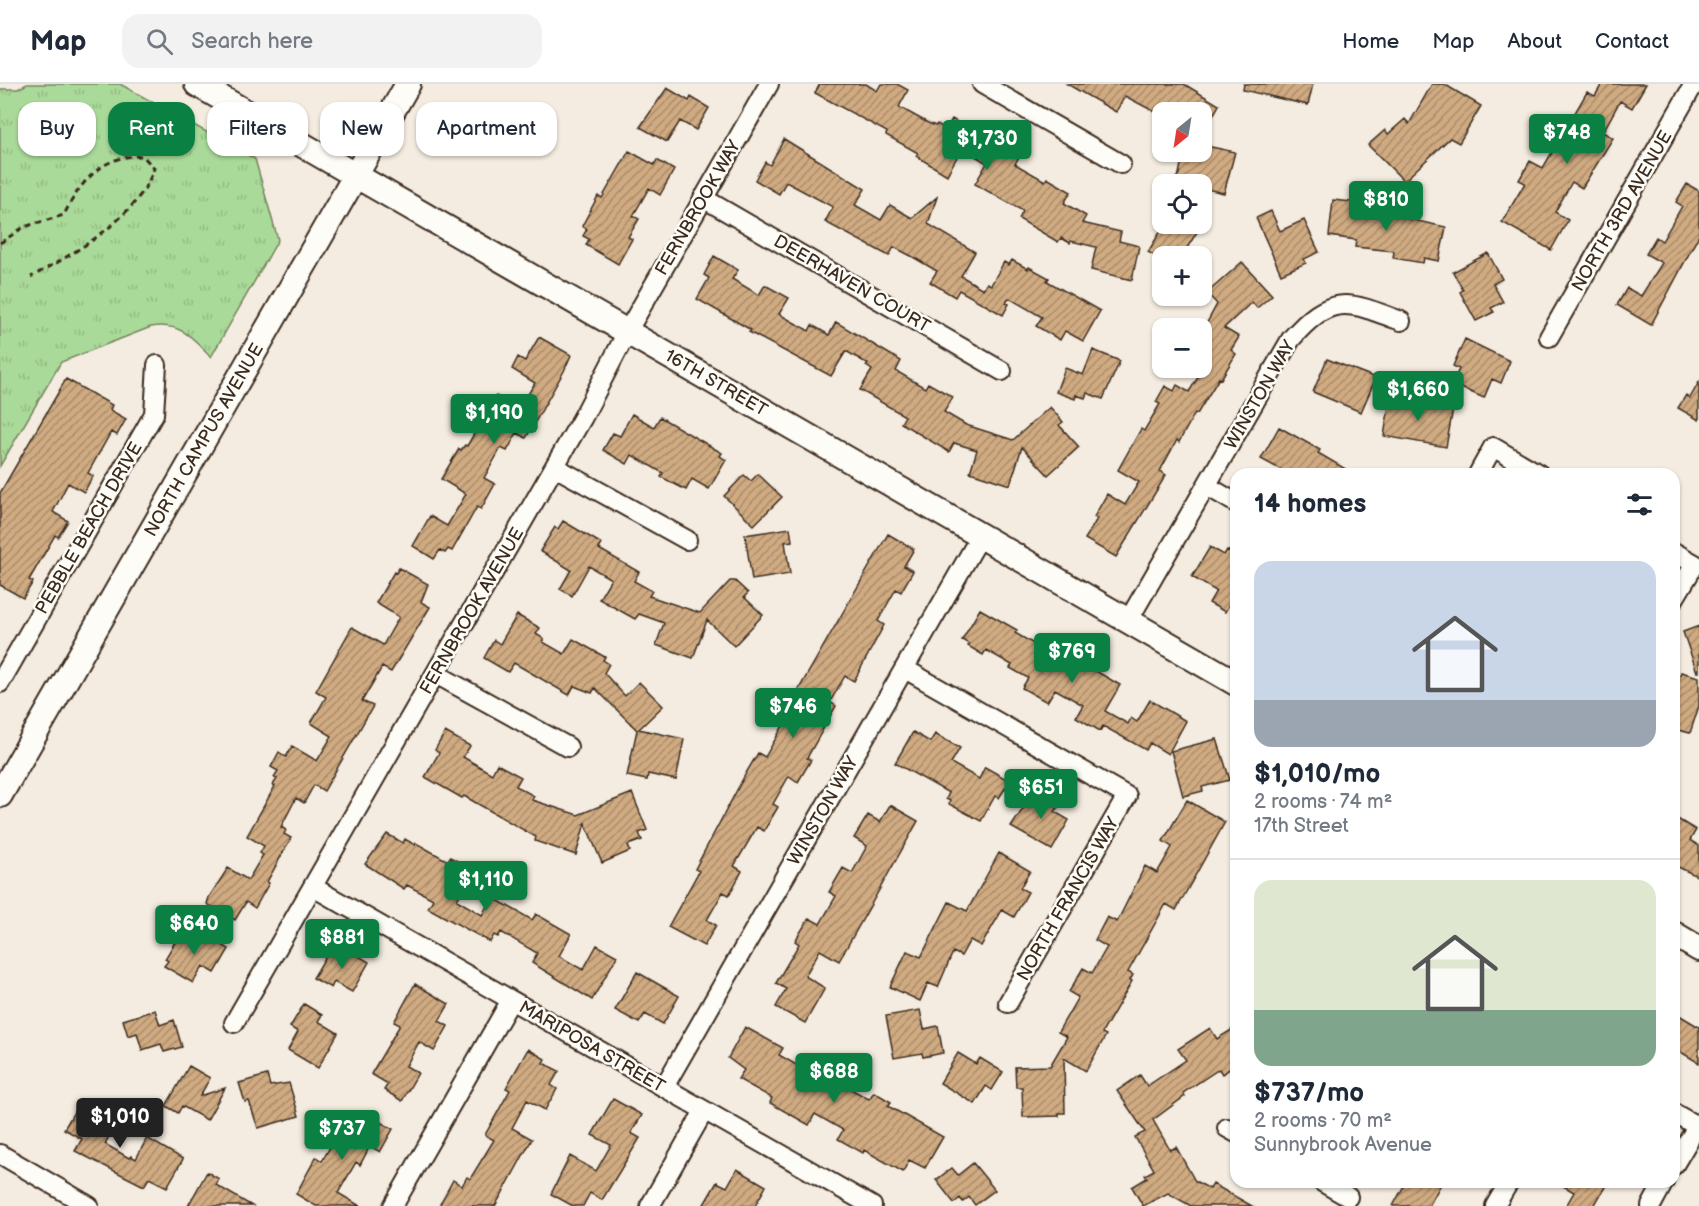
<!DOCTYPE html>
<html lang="en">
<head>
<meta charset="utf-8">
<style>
	body { margin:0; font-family:"Balsamiq Sans",sans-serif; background:#f2f2f3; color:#1f2937; height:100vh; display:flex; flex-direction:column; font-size:22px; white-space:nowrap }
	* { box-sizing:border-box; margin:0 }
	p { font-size:20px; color:#747a83 }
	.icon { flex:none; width:33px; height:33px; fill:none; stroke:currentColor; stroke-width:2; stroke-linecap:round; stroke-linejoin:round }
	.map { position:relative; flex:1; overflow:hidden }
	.panel { position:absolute; left:1230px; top:384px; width:450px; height:720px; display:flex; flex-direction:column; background:#fff; border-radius:18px; box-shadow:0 2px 4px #0004 }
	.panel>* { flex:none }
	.guide { position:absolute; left:18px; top:18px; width:570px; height:54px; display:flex; gap:12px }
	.needle { width:39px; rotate:210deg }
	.buttons { position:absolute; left:1152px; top:18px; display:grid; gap:12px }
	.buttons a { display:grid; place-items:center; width:60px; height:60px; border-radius:12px; background:#fff; box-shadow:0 2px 4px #0004; font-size:30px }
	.price { position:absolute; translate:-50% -51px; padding:0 14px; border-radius:6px; background:#0b8043; color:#fff; font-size:20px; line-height:39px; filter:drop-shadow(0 2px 3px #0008) }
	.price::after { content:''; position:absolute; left:50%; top:36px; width:18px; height:14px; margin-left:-9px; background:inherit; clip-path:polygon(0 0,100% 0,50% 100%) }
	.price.current { background:#222; color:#fff }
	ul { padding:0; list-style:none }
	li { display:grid; align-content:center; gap:12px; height:318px; padding:0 24px }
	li+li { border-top:2px solid #e0e1e3 }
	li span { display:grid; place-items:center; height:186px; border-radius:18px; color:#555 }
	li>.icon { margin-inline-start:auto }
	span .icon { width:108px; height:108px; fill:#fffc; stroke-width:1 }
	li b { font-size:26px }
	h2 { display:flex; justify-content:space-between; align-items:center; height:72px; padding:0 24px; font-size:26px }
	.pill { padding:0 21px; border-radius:18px; background:#fff; box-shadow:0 2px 4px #0004; font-size:21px; line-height:54px }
	.pill.current { background:#0b8043; color:#fff }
	header { display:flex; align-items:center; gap:36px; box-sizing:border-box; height:84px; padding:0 30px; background:#fff; border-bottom:2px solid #e0e1e3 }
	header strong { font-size:28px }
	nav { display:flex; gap:33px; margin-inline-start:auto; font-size:21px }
	.search { width:420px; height:54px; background:#f2f2f3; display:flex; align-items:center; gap:15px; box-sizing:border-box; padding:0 21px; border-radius:18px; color:#747a83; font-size:22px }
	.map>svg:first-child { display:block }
	.grass { fill:url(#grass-tufts); stroke:#72825c; stroke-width:1.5 }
	.building { fill:url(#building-hatch); stroke:#3b2a1e; stroke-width:1.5 }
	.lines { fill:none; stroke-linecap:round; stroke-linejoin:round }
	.minor-casing { stroke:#3b2a1e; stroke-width:22 }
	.major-casing { stroke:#3b2a1e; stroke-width:28 }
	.path { stroke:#3b2a1e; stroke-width:3; stroke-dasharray:6 4.5; stroke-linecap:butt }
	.minor { stroke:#fdfcf7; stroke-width:18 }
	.major { stroke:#fdfcf7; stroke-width:24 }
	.labels { text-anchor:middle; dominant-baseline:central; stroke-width:5; stroke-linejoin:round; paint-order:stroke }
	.street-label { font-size:18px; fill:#3b2a1e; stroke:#fdfcf7 }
</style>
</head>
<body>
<header>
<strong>Map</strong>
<div class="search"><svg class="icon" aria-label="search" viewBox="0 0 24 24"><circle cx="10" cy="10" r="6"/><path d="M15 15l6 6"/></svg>Search here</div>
<nav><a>Home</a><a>Map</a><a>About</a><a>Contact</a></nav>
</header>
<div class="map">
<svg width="1699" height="1122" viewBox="0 0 1699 1122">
	<defs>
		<pattern id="grass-tufts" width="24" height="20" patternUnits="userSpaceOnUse" patternTransform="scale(1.5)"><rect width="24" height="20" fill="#aada99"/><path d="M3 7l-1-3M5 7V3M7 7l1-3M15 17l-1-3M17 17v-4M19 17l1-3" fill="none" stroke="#93bb83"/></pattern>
		<pattern id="building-hatch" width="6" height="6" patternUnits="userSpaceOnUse" patternTransform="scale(1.5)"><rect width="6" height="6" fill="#d0ab82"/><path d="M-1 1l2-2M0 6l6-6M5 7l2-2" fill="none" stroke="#aa8b6a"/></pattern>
	</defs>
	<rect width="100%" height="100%" fill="#f4ece0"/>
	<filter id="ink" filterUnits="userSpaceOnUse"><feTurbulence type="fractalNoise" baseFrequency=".0167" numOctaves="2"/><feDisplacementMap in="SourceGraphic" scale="12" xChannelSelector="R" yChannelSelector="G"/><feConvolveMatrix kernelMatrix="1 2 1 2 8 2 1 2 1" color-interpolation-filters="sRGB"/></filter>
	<g filter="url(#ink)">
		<path class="grass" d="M27,0h93l135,75 23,81 -67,117c-18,-20 -32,-35 -60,-30l-90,35 -61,104v-377h18z"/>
		<path class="building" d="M820,0h46l11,7 4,-7h16l11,6 -9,17 29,16 8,3 1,-2 9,5 6,-10 42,25 2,-3 24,14 -5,9 30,17 2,-3 24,14 -7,11 22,13 -4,7 39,9 -2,9 20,5 -7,34 -41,-10 5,-23 -25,-6 -1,2 -9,-5 -3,4 -39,-23 4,-8 -48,-27 12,-21 -25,-15 -15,27 -31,-19 2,-3 -32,-18 1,-3 -72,-39z
			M1067,0h117l35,21 -17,30v-23h-47l-30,-16 -9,16z
			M1244,0h69l-5,21 -65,-15z
			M1432,0h12l37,22 -22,37 -9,-5 -46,43 -36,-36 17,-15 3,4 17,-15 4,5z
			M1602,0h44l-14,24 -12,-7 -17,31 10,6 -31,50 -10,-6 -17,30 13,8 -17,30 -49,-28 23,-39 -6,-3 11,-19 13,7 44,-76 8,4z
			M667,4l22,13 2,-4 18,11 -13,22 -16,-9 -13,21 -27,-15z
			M784,55l81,50 -10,16 26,15 9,-15 22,13 25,-21 -9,27 47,28 -14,24 22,13 4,-6 4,2 13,-23 5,3 3,-5 16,9 1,-2 20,11 -2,3 53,30 -17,30 -18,-10 -5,9 -24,-14 6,-9 -33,-19 -3,5 3,1 -6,11 -44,-25 -4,7 -25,-15 7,-11 -24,-14 -19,-10 -5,9 -64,-34 8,-15 -47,-25 -7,12 -24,-14 10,-18 5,3z
			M1202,61l33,7 -11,41 -22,-5v-4h-30l7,-10 3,-14 10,2 2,-10 8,1z
			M629,67l25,14 3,-5 17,10 -14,25 -11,-7 -16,28 6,3 -11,18 4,2 -14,25 -32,-19 3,-6 -6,-3 4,-7 -5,-3 16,-30 4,2z
			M1687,100l12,7v44l-48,90 -34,-20 10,-17 14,8 21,-33 -16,-9 10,-17 6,4 20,-35 -6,-4z
			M1333,116l47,5 -1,8 67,14 -7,34 -15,-3 -1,5 -30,-5 1,-7 -39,-4 1,-7 -27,-4z
			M1271,127l9,20 24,-11 15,32 -15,7 2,4 -25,11 -25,-56z
			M1165,140h19l13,8 -15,24h-27l-7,-4z
			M1488,169l14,26 -9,5 10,18 -12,6 3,4 -18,9 -16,-29 3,-2 -10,-18z
			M714,172l24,14 -6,9 27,16 6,-10 24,13 -10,16 30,17 3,-6 17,10 7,-13 65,39 -5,10 29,17 3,-5 25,14 -9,15 22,13 47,15 37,-33 13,15 -4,3 20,22 -31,28 -26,-28 -12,38 -40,-13 7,-22 -23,-7 -5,9 -48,-29 4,-7 -45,-26 12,-20 -6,-4 2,-2 -22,-13 -15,25 -82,-44 2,-2 -54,-31 12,-21 -5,-3z
			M1242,178l30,33 -15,13 -5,-6 -28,26 15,9 -8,13 5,4 -15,25 -2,-1 -22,36 -2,-1 -16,29 -2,-2 -17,31 6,4 -50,82 -31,-18 12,-20 -3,-2 13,-23 18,11 14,-23 -21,-12 23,-41 3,2 16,-27 -4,-2 9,-16 9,5 3,-6 12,7 14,-23 -1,-37 15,-28 -10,-11z
			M539,253l32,18 -7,16 -38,67 -9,-5 -10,18 -6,-3 -17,30 11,6 -14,25 -4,-2 -25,44 -4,-2 -3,4 -5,-3 -6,9 -21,-13 17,-30 17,10 19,-32 -25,-15 18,-30 2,1 4,-5 2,1 29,-50 23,13 16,-26 -23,-14 6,-12 7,4z
			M1465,255l45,22 -9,22 -9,-4 -8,19 -32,-14 7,-15 -6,-3z
			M1093,266l27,11 -17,38 -16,-6 -2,5 -9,-3 -1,4 -19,-7 9,-24 18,7z
			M1327,275l49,19 -15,34 -48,-20z
			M66,295l46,26 -2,5 16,9 -9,16 -6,-3 -23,41 5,3 -9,16 -16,-9 -15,29 15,9 -10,16 -3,-2 -26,45 4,2 -10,16 -23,-13v-92z
			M1699,298v38l-21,-12 8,-13 4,3z
			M1391,310l23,4 -1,4 40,7 -7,38 -62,-11z
			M632,330l22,13 6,-10 62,36 -2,3 6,4 -17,29 -17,-10 -6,11 -25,-13 2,-4 -31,-18 -5,9 -24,-14 10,-17 7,3z
			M1279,343l41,23 -2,3 36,21h-65l-28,-15z
			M758,390l24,23 -28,28 -30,-29 20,-21 7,6z
			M563,437l39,23 -3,5 40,23 -5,9 18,10 -3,5 51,17 30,-32h5l13,12 -4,4 19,18 -29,31 -27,-26 -14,38 -37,-13 8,-22 -25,-9 -4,5 -36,-20 12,-20 -22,-13 -17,30 -12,-7 11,-19 -31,-19 15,-24 3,2z
			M790,444l2,13 -7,1 5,32 -38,6 -7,-45z
			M888,450l26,15 -10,17 9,5 -12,21 -5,-3 -18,32 6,4 -30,56 -9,-5 -15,26 6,4 -29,52 4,2 -13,22 -9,-6 -16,28 5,3 -14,24 -7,-4 -23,39 8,5 -13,24 -6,-3 -16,28 9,5 -12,21 -36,-19 31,-56 -4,-2 51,-96 12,-20 7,4 19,-33 -4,-2z
			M1210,463l14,8 3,-5 9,5v37l-11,20 -16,-9 7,-12 -24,-14z
			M399,484l29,16 -7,18 9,5 -39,65 -9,-5 -20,34 11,5 -49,85 -10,-6 -10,18 -8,-5 -15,29 5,3 -2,4 7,4 -24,44 2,1 -14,25 -9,-6 -11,18 -28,-16 2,-7 19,-29 20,12 15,-25 -3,-2 4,-7 -17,-10 28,-50 -2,-1 4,-6 -3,-2 4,-6 -7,-4 8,-15 7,5 6,-11 25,15 15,-25 -21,-13 15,-26 -10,-6 36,-64 31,18 16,-28 -23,-14 18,-31 2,1z
			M980,525l37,21 -2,3 65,38 3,-5 6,1 31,18 -15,26 23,13 3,-6 6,4 13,-22 36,21 -18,33 -18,-11 -4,7 -43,-24 -3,5 -24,-14 7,-12 -28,-16 -8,13 -25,-14 6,-10 -18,-10 2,-3 -26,-15 -3,5 -15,-9 1,-2 -7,-4z
			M517,531l23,13 -4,6 8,5 -1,3 21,12 9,-15 32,18 -2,3 6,4 -5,9 21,23 14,-14 24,24 -24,23 45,10 -8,41 -28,-6 -1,6 -20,-4 10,-46 -42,-42 -3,5 -18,-7 -5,9 -55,-32 -6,9 -24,-14 10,-18 6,4z
			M1699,542v46h-2l-14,-40z
			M1681,588l18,5v29l-9,27 -16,-4v-36z
			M445,648l25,14 -7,11 29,17 5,-10 24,13 -5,9 18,10 -2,4 46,15 54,-22 15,37 -8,3 3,7 -14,5 2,6 -28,12 -17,-40 -9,32 -41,-14 1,-4 -72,-41 -2,2 -37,-21 14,-24 -4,-3z
			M913,648l17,10 5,-8 25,14 -9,15 28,16 6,-12 25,14 -11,17 -4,-2 -14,25 -32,-17 1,-3 -4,-2 3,-6 -54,-30z
			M1217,655l13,41 -28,7 1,4 -20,5 -12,-45z
			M1036,705l25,14 -6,9 14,8 -17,30 -41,-23z
			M1187,716l38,22 -49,88 -10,-6 -38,68 5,3 -3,5 2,1 -30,52 4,2 -20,36 -22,-13 1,55h-6v3l-36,1 -1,-30h-6l-1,-20 35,-1 17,-29 -9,-5 20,-35 -9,-5 14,-24 9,5 15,-26 -12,-7 12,-23 10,5 28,-56 12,7 15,-26 -9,-6z
			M890,721l28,16 -79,140 -19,-11 -15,26 20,12 -20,35 -29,-16 10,-18 -10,-6 23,-39 -4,-3 14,-23 11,6 16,-28 -7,-4 14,-24 9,5 15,-27 -13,-8 14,-23 12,7z
			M1674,733l22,13 -6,10 9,6v31l-25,-12z
			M387,750l16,9 2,-4 10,6 1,-2 32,18 2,-4 24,13 -17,30 25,15 10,-18 40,23 4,-6 35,20 -12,22 24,14 14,-25 20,11 -25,44 -60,-37 5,-10 -36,-21 -3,5 -4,-2 -4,7 -62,-34 5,-9 -26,-14 -3,4 -39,-25z
			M999,769l31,18 -10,17 8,4 -14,25 -12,-7 -21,36 -11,-6 -9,16 -8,-4 -15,35 -10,-4 -8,18 -30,-14 17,-36 14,6 28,-55 18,9z
			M183,844l25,15 3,-5 18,11 -14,24 -12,-7 -10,17 -29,-17 4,-5 -3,-2z
			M347,865l22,13 -17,30 -18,-10 -3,6 -18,-10 16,-27 13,7z
			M637,888l42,24 -16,28 -18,-10 -6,9 -24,-13z
			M415,900l34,20 -10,17 9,5 -14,25 -15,-9 -13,24 12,7 -16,28 -18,-11 4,-6 -17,-10 29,-49 -6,-3z
			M304,920l18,11 -4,6 20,12 -20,35 -30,-18 10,-18 -8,-5z
			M155,926l5,15 14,-5 8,27 -18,5 -3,-8 -19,6 -5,-17 -9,3 -5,-16z
			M920,926l4,19 14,-3 5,27 -20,4 -1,-4 -28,5 -8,-42z
			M1674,928l25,15v36l-25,-15z
			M745,943l38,21 -4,7 40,23 8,-14 14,8 -5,9 33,18 5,-7 17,10 -3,4 55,31 -18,31 -16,-8 -6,12 -39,-22 -1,3 -25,-14 5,-9 -28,-16 -6,11 -39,-22 2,-5 -34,-19 6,-9 -16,-12z
			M1236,943v38l-14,9 -3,-5 -36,24 2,3 -32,24 17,30 6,-3 19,34 15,8 3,-5 39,22h-61l-23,-13 -25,13 -11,-19 15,-9 -2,-3 9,-5 -19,-33 10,-5 -28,-41 23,-16 7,11 39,-26 -8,-11 32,-21 7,11z
			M528,965l17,10 -2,4 16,8 -8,14 6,4 -12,21 -18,-10 -15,28 20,11 -30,55 -7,12h-56l14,-26 9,6 5,-9 3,2 24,-39 -9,-5 25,-45 -4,-2z
			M958,969l18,11 4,-6 23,14 -11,18 -6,-4 -11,18 -35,-21z
			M189,982l21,12 -10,18 25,-8 -18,32 -25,-14 -4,7 -12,-7z
			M267,991l3,11 19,-3 10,33 -41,12 -9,-27 -4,1 -6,-19z
			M613,1015l29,16 -11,18 9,5 -38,62 -12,-7 -7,13h-10l-22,-12 19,-38 26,15 15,-26 -19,-10z
			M81,1016l37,21 -13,23 24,14 2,-2 5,3 11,-21 36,21 -16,28 -18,-9 -5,8 -69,-35 7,-12 -18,-10z
			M350,1028l22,12 3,-5 18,10 -13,23 -10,-6 -10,19 -4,-3 -18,31 22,13h-44l-20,-12 20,-37 6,4z
			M973,1079l22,27 -20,15 -6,-8 -6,5 -3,-4 -6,5 -18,-23 16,-12 6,7z
			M737,1085l29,17 -11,20h-52l14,-24 10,5z
			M207,1088l12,7 -3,6 36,21h-64z
			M1406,1098h36l-13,24h-36z
			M1556,1098h40l9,5 -11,19h-28l8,-14z"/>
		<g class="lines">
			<g class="minor-casing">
				<path id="minor" d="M982,0l139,80
					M703,114l299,173
					M1549,253l145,-253
					M555,383l132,73
					M1478,390l15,-27 46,27
					M1207,402l29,17
					M1674,468l21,12 -21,35
					M1128,537l163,-282c40,-46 57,-38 110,-18
					M905,585l222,127 -119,207
					M436,590l132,73
					M0,599l154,-269 3,-49
					M313,803l559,319
					M234,939l349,-606 44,-85 142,-248
					M664,1003l317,-552
					M1674,1029l23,13
					M1227,1044l9,5
					M0,1070l89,52
					M1674,1081l25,-42
					M1322,1098l26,15
					M393,1122l118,-206
					M650,1122l54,-95
					M1495,1122l14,-24
					M1651,1122l13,-24"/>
			</g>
			<g class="major-casing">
				<path id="major" d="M197,0l1039,599
					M0,711l408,-711
					M1674,850l25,15"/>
			</g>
			<path class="path" d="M0,159l24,-16 40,-12c16,-33 39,-61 79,-59l11,12c-16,50 -79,85 -123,109"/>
			<use href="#minor" class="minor"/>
			<use href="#major" class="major"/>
		</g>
	</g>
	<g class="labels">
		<g class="street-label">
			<text transform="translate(698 124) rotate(-60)">FERNBROOK WAY</text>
			<text transform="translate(1622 127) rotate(-60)">NORTH 3RD AVENUE</text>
			<text transform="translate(852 200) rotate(30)">DEERHAVEN COURT</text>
			<text transform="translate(716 299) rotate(30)">16TH STREET</text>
			<text transform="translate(1260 311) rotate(-60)">WINSTON WAY</text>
			<text transform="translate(204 356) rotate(-60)">NORTH CAMPUS AVENUE</text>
			<text transform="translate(89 444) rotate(-60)">PEBBLE BEACH DRIVE</text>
			<text transform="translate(472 527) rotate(-60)">FERNBROOK AVENUE</text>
			<text transform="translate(823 727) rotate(-60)">WINSTON WAY</text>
			<text transform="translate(1068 815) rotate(-60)">NORTH FRANCIS WAY</text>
			<text transform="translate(592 963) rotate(30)">MARIPOSA STREET</text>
		</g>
	</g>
</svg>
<div class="buttons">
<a><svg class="needle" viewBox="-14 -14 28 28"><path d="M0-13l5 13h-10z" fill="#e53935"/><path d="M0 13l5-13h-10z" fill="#747a83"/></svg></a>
<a><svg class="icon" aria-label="locate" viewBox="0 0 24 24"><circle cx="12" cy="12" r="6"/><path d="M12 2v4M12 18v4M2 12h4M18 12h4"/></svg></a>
<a>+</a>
<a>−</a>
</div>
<b class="price" style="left:1567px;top:81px">$748</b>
<b class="price" style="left:987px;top:87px">$1,730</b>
<b class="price" style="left:1386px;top:148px">$810</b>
<b class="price" style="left:1418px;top:338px">$1,660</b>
<b class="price" style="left:494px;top:361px">$1,190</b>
<b class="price" style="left:1072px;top:600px">$769</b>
<b class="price" style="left:793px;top:655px">$746</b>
<b class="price" style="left:1041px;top:736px">$651</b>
<b class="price" style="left:486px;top:828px">$1,110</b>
<b class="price" style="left:194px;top:872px">$640</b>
<b class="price" style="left:342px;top:886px">$881</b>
<b class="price" style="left:834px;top:1020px">$688</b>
<b class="price current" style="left:120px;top:1065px">$1,010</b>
<b class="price" style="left:342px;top:1077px">$737</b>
<div class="guide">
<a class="pill">Buy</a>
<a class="pill current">Rent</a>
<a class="pill">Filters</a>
<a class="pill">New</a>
<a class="pill">Apartment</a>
</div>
<section class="panel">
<h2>14 homes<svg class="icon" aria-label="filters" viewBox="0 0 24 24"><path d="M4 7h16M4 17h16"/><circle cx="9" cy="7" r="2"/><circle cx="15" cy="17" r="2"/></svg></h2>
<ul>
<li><span style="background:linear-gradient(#c9d6e8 75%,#9aa5b1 0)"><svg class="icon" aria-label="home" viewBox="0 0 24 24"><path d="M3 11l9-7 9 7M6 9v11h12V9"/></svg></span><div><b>$1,010/mo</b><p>2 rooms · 74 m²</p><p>17th Street</p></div></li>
<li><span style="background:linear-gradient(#dfe7d0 70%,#7fa58c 0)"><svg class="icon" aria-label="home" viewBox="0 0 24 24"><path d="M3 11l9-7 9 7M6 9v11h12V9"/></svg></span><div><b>$737/mo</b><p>2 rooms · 70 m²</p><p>Sunnybrook Avenue</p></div></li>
</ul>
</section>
</div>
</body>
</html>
